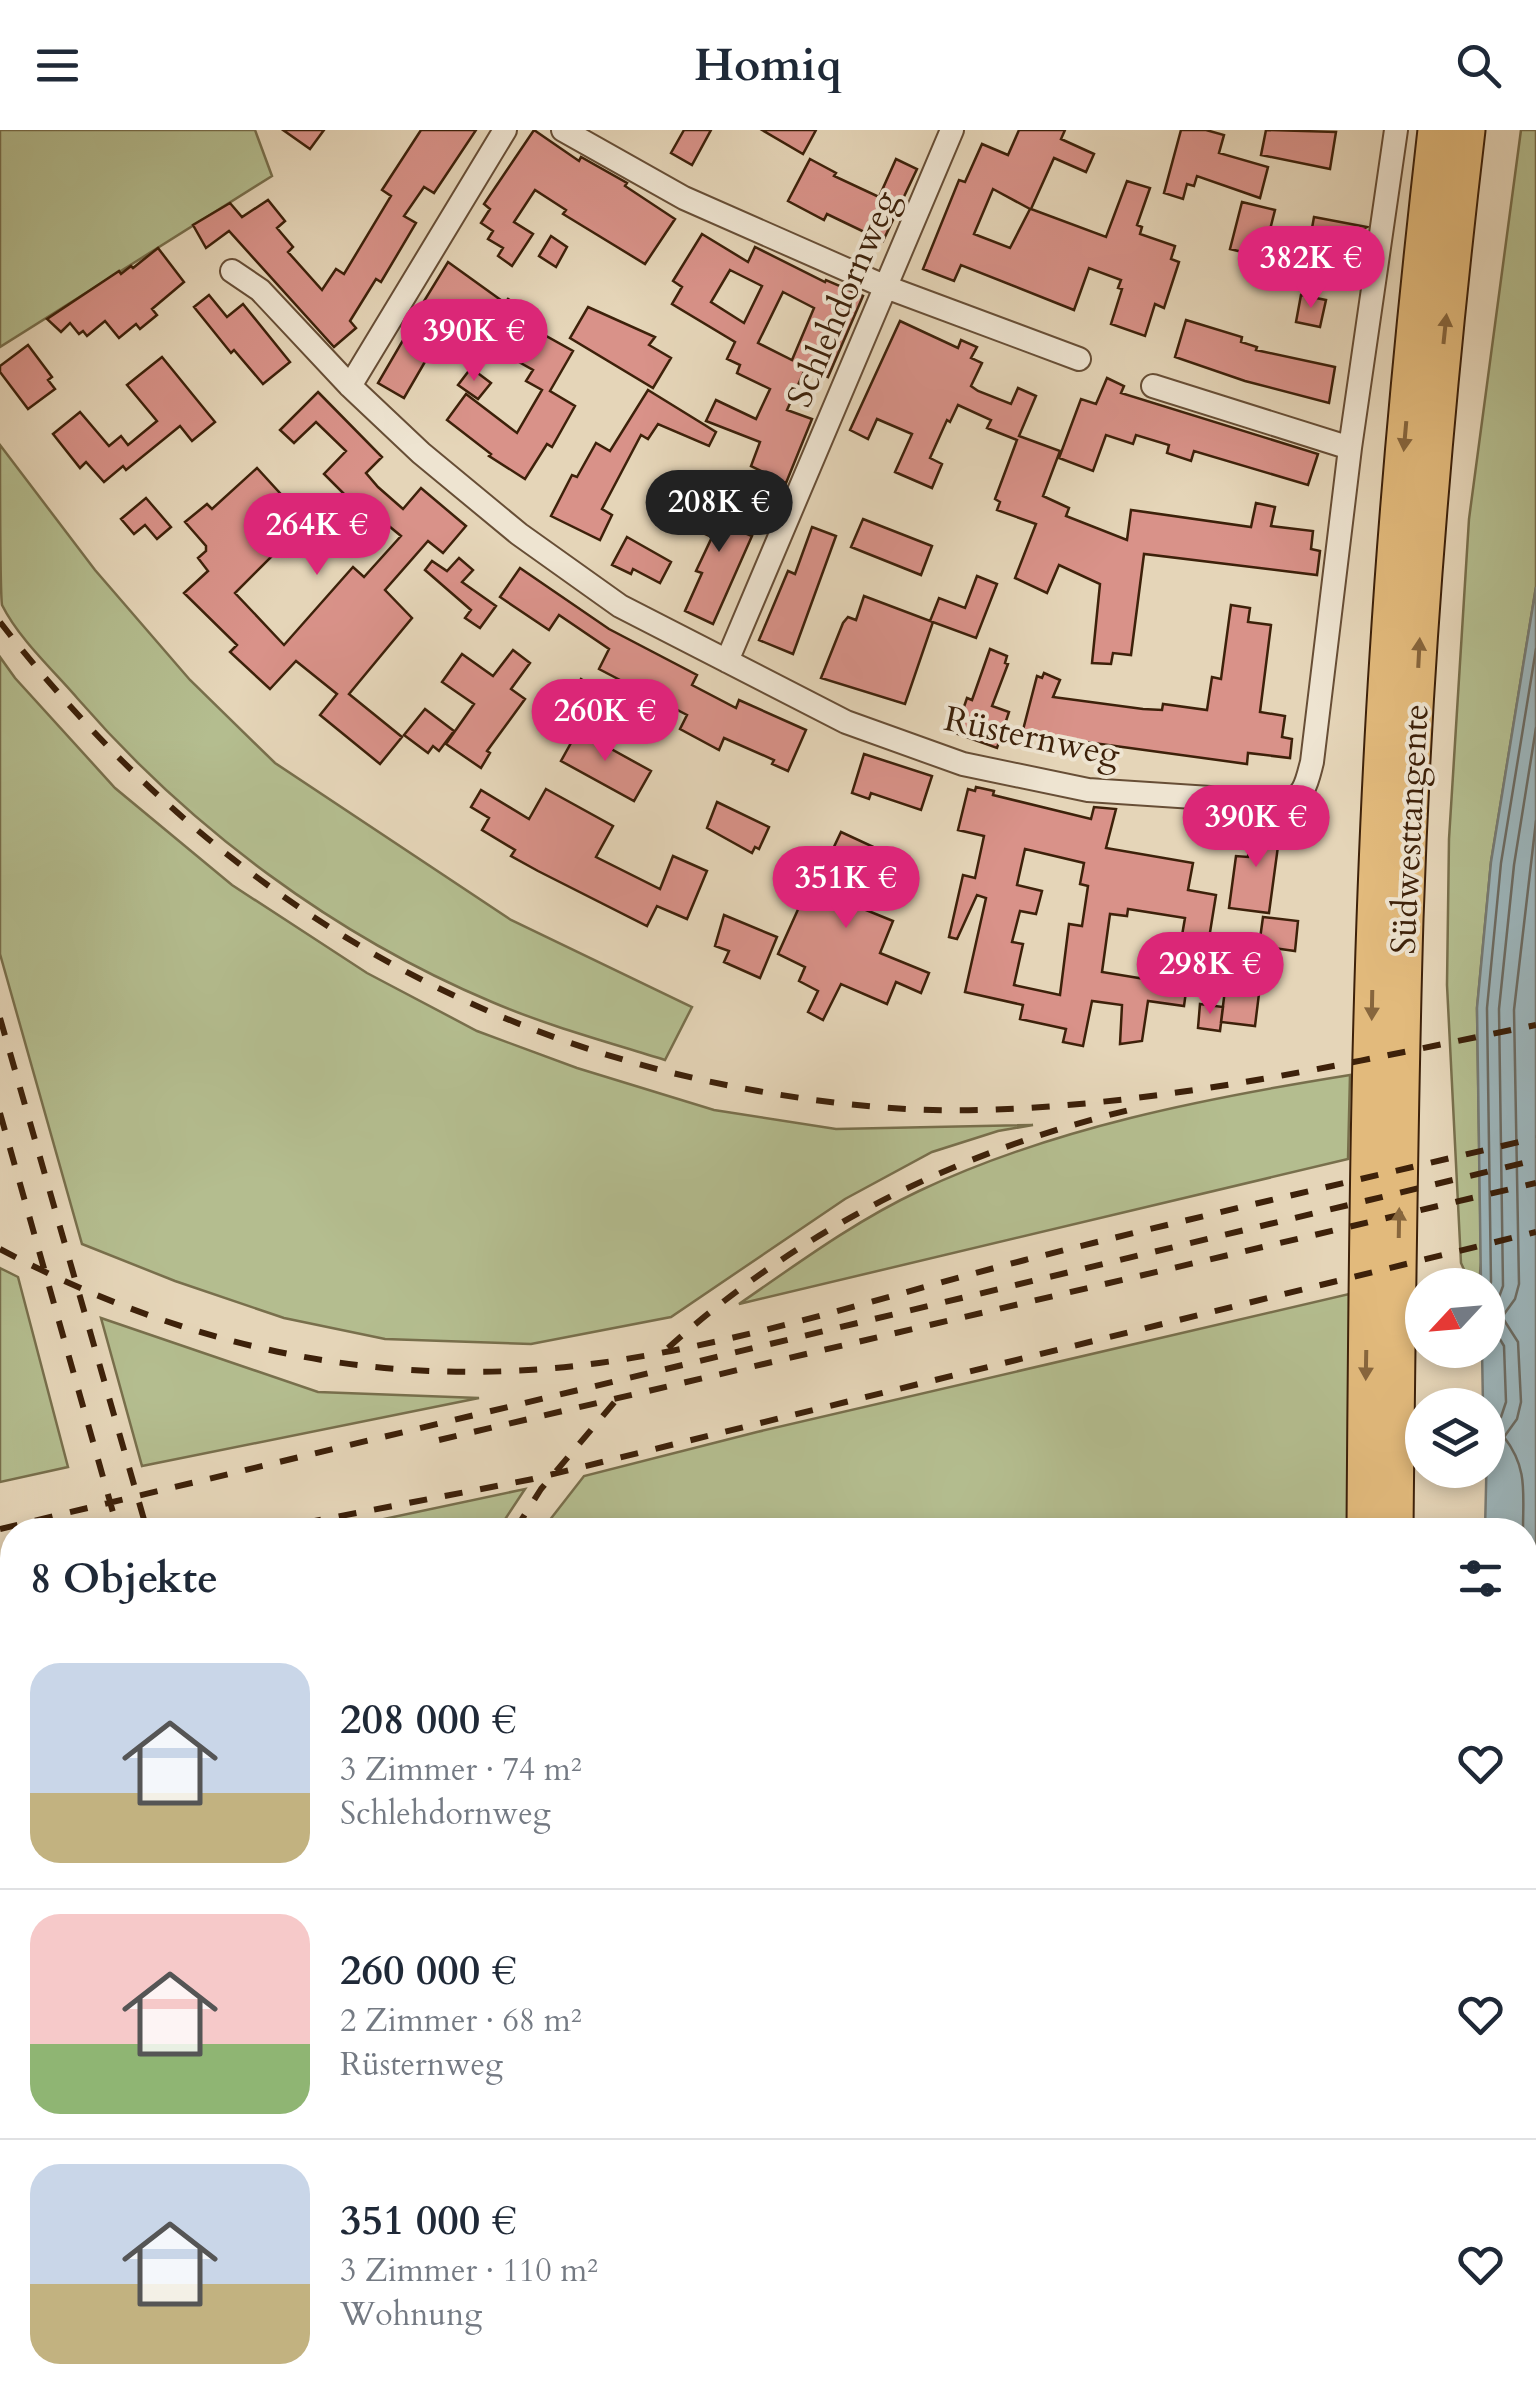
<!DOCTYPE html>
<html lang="de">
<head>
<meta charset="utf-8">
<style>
	body { margin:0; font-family:Cardo,serif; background:#f2f2f3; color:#1f2937; height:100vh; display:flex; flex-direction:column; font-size:38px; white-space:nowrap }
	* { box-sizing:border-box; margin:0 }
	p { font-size:32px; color:#747a83 }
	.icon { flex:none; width:55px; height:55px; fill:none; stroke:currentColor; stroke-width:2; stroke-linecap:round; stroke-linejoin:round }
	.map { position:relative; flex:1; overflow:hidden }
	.panel { position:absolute; left:0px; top:1388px; width:1538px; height:892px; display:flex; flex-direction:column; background:#fff; border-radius:40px 40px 0 0; box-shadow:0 5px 15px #0003 }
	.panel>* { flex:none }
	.needle { width:65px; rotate:244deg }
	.buttons { position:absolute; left:1405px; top:1138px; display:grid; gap:20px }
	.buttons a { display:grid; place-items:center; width:100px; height:100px; border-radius:50%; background:#fff; box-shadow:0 5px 15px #0003; font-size:50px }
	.price { position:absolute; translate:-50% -85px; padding:0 22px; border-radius:35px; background:#db2777; color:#fff; font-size:32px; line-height:65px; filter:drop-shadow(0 2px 5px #0008) }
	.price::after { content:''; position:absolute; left:50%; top:60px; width:30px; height:22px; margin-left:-15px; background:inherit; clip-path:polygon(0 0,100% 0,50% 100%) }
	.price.current { background:#222; color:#fff }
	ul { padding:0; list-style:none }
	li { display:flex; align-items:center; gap:30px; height:250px; padding:0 30px }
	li+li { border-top:2px solid #e0e1e3 }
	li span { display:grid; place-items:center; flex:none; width:280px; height:200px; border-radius:30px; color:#555 }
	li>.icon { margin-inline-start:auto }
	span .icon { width:120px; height:120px; fill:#fffc; stroke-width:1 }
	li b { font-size:42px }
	h2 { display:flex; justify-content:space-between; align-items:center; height:120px; padding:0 30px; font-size:42px }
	header { display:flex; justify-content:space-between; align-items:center; height:130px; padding:0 30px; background:#fff; font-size:45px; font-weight:600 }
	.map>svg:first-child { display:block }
	.green { fill:#b4bd8f; stroke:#786f4c; stroke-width:2.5 }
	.water { fill:#9cb5bb; stroke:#767a74; stroke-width:2.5 }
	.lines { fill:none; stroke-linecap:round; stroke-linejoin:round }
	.shore { stroke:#6c6b62; stroke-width:2.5 }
	.building { fill:#d99289; stroke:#3d210a; stroke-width:2.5; fill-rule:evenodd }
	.minor-casing { stroke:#674e36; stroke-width:26 }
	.highway-casing { stroke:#3d210a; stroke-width:39 }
	.minor { stroke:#eee4d1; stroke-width:22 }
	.highway { stroke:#e2ba7c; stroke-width:35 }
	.rail { stroke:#3d210a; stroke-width:6; stroke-dasharray:18 18; stroke-linecap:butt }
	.oneway { fill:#87663d }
	.labels { text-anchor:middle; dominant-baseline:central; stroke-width:8; stroke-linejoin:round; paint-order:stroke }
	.street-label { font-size:35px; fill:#3d210a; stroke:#eee4d1 }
</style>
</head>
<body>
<header><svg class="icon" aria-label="menu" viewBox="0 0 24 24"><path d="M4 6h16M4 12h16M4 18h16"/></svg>Homiq<svg class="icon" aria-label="search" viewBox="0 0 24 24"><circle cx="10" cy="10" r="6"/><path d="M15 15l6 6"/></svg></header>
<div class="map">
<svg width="1536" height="2278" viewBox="0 0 1536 2278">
	<rect width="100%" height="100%" fill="#e5d5b8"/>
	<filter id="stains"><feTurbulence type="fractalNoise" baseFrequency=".002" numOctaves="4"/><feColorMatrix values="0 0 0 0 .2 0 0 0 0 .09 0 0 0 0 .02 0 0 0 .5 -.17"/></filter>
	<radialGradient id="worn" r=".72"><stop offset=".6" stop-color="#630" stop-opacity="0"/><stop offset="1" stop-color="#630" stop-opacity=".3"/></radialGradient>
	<path class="green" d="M0,0h255l17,46 -272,171z
		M1521,0h15v457l-45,275 -14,146 4,254 -2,23h-8l-10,-22 -14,-278 2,-146 20,-320z
		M0,315l95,125 95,110 85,83 236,157 181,87 -27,53c-57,-18 -117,-34 -173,-58 -157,-66 -302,-174 -414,-303 -25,-29 -59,-60 -76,-94 -2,-15 -2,-134 -2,-160z
		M0,527l15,21 100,110 117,97 135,88 110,58 100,37 137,42 122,19 197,-4 -35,6 -66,21 -87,47 -174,118 -140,27 -146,-5 -101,-21 -109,-37 -93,-37 -82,-290z
		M1350,945l-2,84 -609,145c58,-40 116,-83 180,-113 133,-63 287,-93 431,-116z
		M0,1138l18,9 50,190 -68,15z
		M1349,1164l2,236h-809l42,-54 173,-44z
		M101,1188l217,74 161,6 -337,68z
		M525,1359l-27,41h-166z
		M561,2268h796v10h-796z"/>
	<path class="water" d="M1536,457v1821h-34v-10h23v-868h-40l3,-125h-5l-1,-55h6v-65h-7l-4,-277 14,-146z"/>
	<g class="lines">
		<path class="shore" d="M1488,1161l3,-9 -4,-274 14,-145 35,-214
			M1488,1176l11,-9 4,-11 -4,-277 15,-144 22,-137
			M1488,1199l10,7 6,10 2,56 -5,15 -13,10
			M1523,1400c0,-38 5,-62 -19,-93l13,-18 4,-17 -3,-60 -16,-25 13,-18 4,-15 -5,-274 22,-189"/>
	</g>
	<path class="building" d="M283,0h41l-14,19z
		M421,0h55l-42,63 -10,-6 -20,29 12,7 -35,59 -5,-3 -26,42 6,7 -22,19 -105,-116 -23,17 -13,-23 37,-22 12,14 26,-17 17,21 -8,7 16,19 -5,5 34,38 14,-21 8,5 47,-78 -9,-6z
		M534,0l45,31 2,-4 46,26 -2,3 50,33 -30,45 -82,-50 3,-4 -31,-20 -21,32 19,12 -21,32 -14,-10 5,-8 -15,-9 5,-8 -12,-8 9,-14 -6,-5z
		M684,0h27l-19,35 -21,-12z
		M762,0h54l-13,24z
		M1019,0h46l-4,9 33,15 -8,18 -32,-14 -23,51 75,28 21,-56 23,7 -13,37 5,2 -2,7 35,12 -4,13 8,3 -15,46 -9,-4 -10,32 -34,-12 11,-35 -4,-1 3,-8 -32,-12 -15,42 -113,-45 -7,16 -31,-12 36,-89 6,2 17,-38 26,11zM993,59l37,20 -20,39 -36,-14z
		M1181,0h25l18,5 -5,18 49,14 -8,31 -63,-22 -3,10 -7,-2 -4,15 -19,-6z
		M1266,0l70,2 -6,37 -69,-14z
		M810,29l26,14 -2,3 45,21 17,-38 21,10 -34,72 -56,-27 -3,6 -36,-19z
		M1242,72l33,8 -12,47 -33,-8z
		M1314,87l53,10 -49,24 26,6 -3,19 -36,-9z
		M702,104l46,28 7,-15 70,35 1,-2 37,16 -35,81 -22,-10 -19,43 25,9 -26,64 -35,-17 9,-24 -54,-21 10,-21 40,19 14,-30 -33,-16 3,-8 -13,-6 8,-17 -63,-38 10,-17 -9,-6zM730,140l32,16 -18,37 -33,-21zM783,162l31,16 -22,52 -34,-17z
		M551,106l16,11 -11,20 -17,-11z
		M158,118l26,34 -32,27 5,6 -17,14 -4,-5 -17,14 -14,-17 -18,15 -4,-5 -4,3 -9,-11 -9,9 -14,-13 72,-48 2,3 10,-8 2,2z
		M448,132l57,41 3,-4 31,19 -7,10 41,23 -23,40 25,15 -23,41 -5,-3 -22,35 -36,-23 2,-2 -44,-34 19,-26 51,39 25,-43 -16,-9 7,-11 -14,-8 8,-14 -27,-19 -6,8 -38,-27 -7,12 -28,-16z
		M209,165l18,22 16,-13 47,58 -27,22 -29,-34 -3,3 -37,-46z
		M1301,165l25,5 -6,27 -24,-5z
		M588,177l67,30 -6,8 22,13 -18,30 -83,-50z
		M1186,190l56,17 -1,5 16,5 -1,3 79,17 -6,36 -84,-22 -70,-24z
		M900,191l58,27 3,-8 16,7 -6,11 11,5 -11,23 7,5 33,13 7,-16 18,8 -17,40 41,15 -17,45 26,12 -3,8 61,24 4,-30 120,17 5,-24 19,4 -4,19 42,5 -2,18 9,2 -3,24 -173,-21 -13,101 -18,-2 -2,11 -19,-1 8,-79 -41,-19 -12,28 -32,-15 21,-54 -39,-14 3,-8 -5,-3 22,-59 -30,-12 4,-8 -33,-15 -8,17 -3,-2 -17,38 12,6 -10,24 -37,-16 17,-38 -35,-15 -9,20 -18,-9z
		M413,193l24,18 -33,57 -26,-15z
		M28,215l24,32 -4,3 7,9 -27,20 -28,-37v-6z
		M162,227l53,65 -23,19 -12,-15 -54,44 -3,-4 -19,16 -18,-20 -6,6 -27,-34 27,-22 29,34 12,-10 7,9 29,-24 -30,-36z
		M471,238l20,15 -13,16 -20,-14z
		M1107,248l17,8 -3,7 197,61 -10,31 -114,-34 -3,10 -24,-8 2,-8 -33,-10 -3,9 -27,-9 -13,36 -34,-13 22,-59 15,5z
		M648,260l68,42 -7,14 -51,-22 -10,15 -7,-4 -39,74 10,6 -12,25 -49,-24 21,-41 5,2 19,-34 14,8z
		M318,262l64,65 -16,16 12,14 25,22 18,-21 45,38 -23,27 -15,-12 -43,49 27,28 -63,76 53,43 -22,27 -60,-49 17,-21 -41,-33 -26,28 -40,-37 7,-7 -53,-52 24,-22 -10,-13 8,-7v-5l-21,-24 22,-18 5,5 45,-41 53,58 -26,24 -3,-3 -46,46 49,52 69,-78 11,10 37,-41 -40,-33 -4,4 -33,-33 22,-23 -30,-29 -22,21 -14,-13z
		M716,355l28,12 -14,30 22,9 -39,88 -28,-13 17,-38 -6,-2 16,-34 -9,-4 4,-10 -6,-3z
		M146,368l25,29 -14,12 -12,-14 -11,9 -13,-15z
		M863,389l69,27 -11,29 -70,-28z
		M812,397l24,9 -43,118 -34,-14 29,-69 7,3z
		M627,407l44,25 -11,21 -27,-14 -2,5 -19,-9z
		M459,428l14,12 -11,12 34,24 -16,22 -15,-10 6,-8 -46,-40 7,-9 15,10z
		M520,438l89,61 88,46 -5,10 44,23 3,-8 67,30 -18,41 -16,-7 2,-4 -50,-22 -5,12 -39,-21 7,-14 -88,-46 10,-20 -50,-34 -10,15 -49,-33z
		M977,446l20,8 -21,54 -46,-17 9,-23 26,10z
		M864,466l69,26 -28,82 -84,-26 22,-55 5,-6 8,3z
		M1231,475l19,3 -2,14 23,3 -11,87 25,4 -3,21 10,2 -2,19 -42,-5 -1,11 -205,-28 -19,-6 14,-54 5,2 2,-5 16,7 -7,17 90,12 19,1 1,-6 44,6 5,-33 9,2z
		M990,519l17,7 -2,7 3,1 -16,42 17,6 -12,36 -42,-15 12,-35 5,2z
		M513,520l17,13 -19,26 14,10 -38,52 3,2 -9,15 -35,-24 28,-40 -32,-22 20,-28 31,22z
		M581,549l17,11 -15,25 -18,-11z
		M425,579l29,22 -15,20 -6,-5 -5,7 -24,-18z
		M581,595l17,9 -3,6 56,31 -17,30 -73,-40z
		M864,624l68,22 -11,34 -50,-17 -2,6 -17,-6z
		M976,657l18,4 -1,4 98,24 3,-12 22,2 -10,39 87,15 -5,27 28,5 -9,56 -27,-4 5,-29 -57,-9 -1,7 -17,-2 -8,58 49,8 3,-22 36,5 -6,43 -36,-5 -6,40 -22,3 2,-39 -30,-4 -9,45 -20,-4 3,-13 -46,-10 3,-14 -58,-13 21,-94 -9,-3 -20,44 -8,-2 14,-62 12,3 9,-42 -26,-6 10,-41 7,2zM1025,719l59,14 -4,21 8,2 -6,40 -13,-2 -9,71 -46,-10 9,-41 -11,-2 8,-31 16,3 6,-23 -25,-6z
		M546,659l67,37 -17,31 64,32 13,-33 34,15 -20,48 -30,-13 -10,20 -109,-55 -27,-15 4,-6 -33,-20 7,-12 -18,-11 10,-17 48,29z
		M717,672l52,25 -10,22 -4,-2 -3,6 -45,-25z
		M1251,692l30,2 -12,89 -40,-5 7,-52 12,1z
		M841,702l50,23 -25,55 27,11 -13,32 49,20 -8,20 -25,-11 -9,22 -46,-20 -18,36 -15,-8 10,-21 -19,-10 6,-14 -27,-13 31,-69 6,2z
		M724,785l53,22 -17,41 -36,-16 5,-11 -14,-5z
		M1263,787l35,4 -3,30 -36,-5z
		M1230,819l34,4 -9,73 -34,-4z
		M1200,874l23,3 -3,24 -22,-3z"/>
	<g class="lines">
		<g class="minor-casing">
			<path id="minor" d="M563,0l121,68 202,89 193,72
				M232,141l28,19 90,96 71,67 98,81 101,72 226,116 117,42 125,26 197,13c20,-6 22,-22 27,-41l38,-314 46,-318
				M350,256l155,-256
				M1153,256l197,62
				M727,531l225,-531
				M0,1841l12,17
				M150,2268l3,10"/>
		</g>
		<g class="highway-casing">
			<path id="highway" d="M1365,1400c2,-291 4,-583 23,-874 11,-176 28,-351 48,-526
				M1395,1400c2,-204 4,-407 10,-611 9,-264 31,-527 62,-789
				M1372,2268v10
				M1403,2268v10"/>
		</g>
		<use href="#minor" class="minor"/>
		<use href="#highway" class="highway"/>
		<path class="rail" d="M0,492c194,251 444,414 758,469 73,13 147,21 221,19 189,-5 373,-48 557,-85
			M0,888l147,512
			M0,983l118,417
			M0,1119c187,100 389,143 599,114 145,-20 285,-67 426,-103 170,-43 341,-82 511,-122
			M668,1218c132,-119 288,-196 461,-238
			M439,1310l1097,-257
			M0,1399l1536,-369
			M268,1400l265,-51 1003,-247
			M515,1400l26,-41 77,-91
			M0,1448l12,-2
			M366,2268l3,10
			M394,2268l3,10
			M418,2268l3,10"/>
	</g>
	<defs><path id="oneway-solid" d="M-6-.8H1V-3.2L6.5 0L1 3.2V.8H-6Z" transform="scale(2.5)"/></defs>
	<g class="oneway">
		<use href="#oneway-solid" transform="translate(1445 199) rotate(-84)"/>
		<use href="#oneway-solid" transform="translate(1405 306) rotate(95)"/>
		<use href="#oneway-solid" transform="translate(1419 523) rotate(-87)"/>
		<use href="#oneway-solid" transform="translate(1372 875) rotate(91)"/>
		<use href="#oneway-solid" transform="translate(1399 1093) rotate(-89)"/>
		<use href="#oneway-solid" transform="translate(1366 1235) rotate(91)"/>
	</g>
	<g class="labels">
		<g class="street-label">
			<text transform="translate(843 169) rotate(-67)">Schlehdornweg</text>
			<text transform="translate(1032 607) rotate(12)">Rüsternweg</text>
			<text transform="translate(1410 699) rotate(-87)">Südwesttangente</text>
		</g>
	</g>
	<rect width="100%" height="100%" filter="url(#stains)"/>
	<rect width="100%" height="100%" fill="url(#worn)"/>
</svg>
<div class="buttons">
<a><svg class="needle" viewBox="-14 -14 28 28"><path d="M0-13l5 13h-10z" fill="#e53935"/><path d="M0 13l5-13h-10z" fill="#747a83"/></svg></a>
<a><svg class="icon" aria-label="layers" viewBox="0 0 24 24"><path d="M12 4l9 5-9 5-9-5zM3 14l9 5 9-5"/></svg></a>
</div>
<b class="price" style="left:1311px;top:181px">382K €</b>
<b class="price" style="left:474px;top:254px">390K €</b>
<b class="price current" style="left:719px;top:425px">208K €</b>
<b class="price" style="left:317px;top:448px">264K €</b>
<b class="price" style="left:605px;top:634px">260K €</b>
<b class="price" style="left:1256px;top:740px">390K €</b>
<b class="price" style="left:846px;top:801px">351K €</b>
<b class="price" style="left:1210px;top:887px">298K €</b>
<section class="panel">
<h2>8 Objekte<svg class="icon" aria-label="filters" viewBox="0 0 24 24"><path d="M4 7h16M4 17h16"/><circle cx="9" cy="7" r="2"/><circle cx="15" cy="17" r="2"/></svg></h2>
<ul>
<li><span style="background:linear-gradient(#c9d6e8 65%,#c2b280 0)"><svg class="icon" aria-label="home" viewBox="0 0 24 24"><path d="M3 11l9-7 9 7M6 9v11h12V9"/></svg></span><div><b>208 000 €</b><p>3 Zimmer · 74 m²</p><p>Schlehdornweg</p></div><svg class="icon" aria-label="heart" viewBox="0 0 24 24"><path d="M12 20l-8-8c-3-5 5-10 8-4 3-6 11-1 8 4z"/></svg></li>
<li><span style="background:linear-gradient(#f6c9c9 65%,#8fb573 0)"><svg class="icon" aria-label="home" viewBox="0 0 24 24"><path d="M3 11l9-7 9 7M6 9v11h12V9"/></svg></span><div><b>260 000 €</b><p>2 Zimmer · 68 m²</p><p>Rüsternweg</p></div><svg class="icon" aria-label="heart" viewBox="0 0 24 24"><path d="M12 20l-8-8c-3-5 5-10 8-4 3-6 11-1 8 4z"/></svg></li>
<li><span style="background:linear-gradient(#c9d6e8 60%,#c2b280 0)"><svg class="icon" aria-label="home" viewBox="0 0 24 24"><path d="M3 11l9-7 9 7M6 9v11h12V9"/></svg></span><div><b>351 000 €</b><p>3 Zimmer · 110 m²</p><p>Wohnung</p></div><svg class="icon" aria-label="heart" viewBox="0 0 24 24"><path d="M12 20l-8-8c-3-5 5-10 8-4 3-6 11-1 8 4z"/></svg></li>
</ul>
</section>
</div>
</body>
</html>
